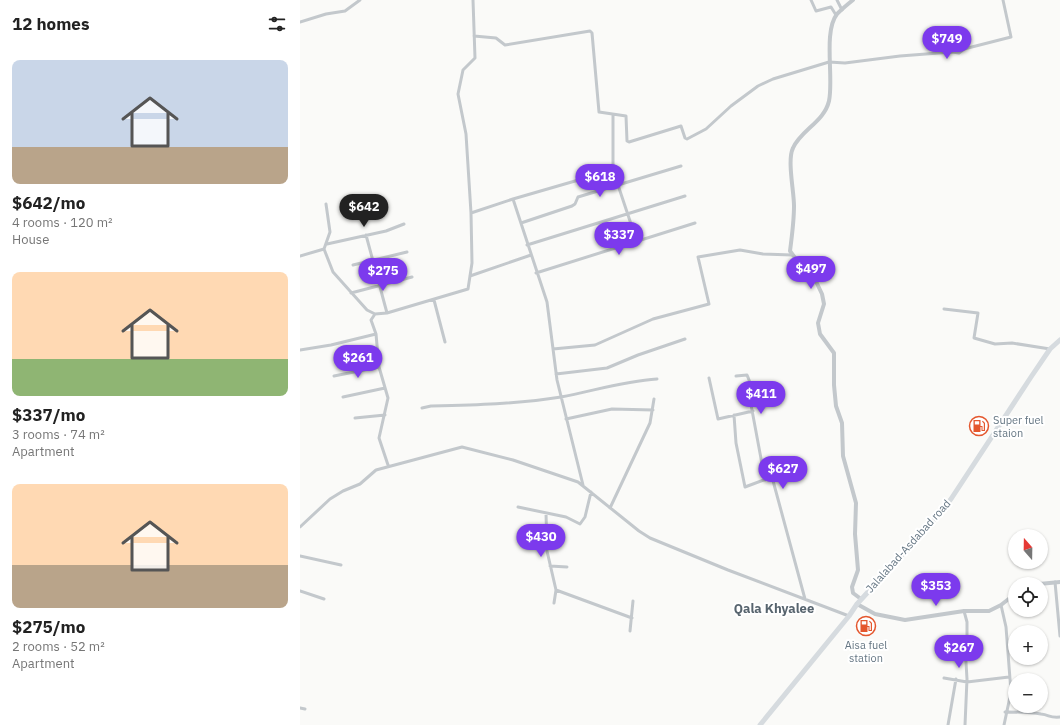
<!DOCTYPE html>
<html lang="en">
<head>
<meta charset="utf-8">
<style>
	body { margin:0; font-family:"IBM Plex Sans",sans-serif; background:#f2f2f2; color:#222; height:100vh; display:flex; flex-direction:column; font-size:15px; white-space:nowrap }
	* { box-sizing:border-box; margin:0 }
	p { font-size:13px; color:#767676 }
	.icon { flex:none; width:22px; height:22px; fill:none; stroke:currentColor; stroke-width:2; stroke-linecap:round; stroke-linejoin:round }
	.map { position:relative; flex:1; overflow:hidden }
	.side { display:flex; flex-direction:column; background:#fff; width:300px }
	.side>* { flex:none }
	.needle { width:26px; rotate:340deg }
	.controls { position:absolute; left:708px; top:529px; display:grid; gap:8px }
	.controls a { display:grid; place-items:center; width:40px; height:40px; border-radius:50%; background:#fff; box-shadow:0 1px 3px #0004; font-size:20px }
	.price { position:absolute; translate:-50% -34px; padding:0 9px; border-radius:14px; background:#7c3aed; color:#fff; font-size:13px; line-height:26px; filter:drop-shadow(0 1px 2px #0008) }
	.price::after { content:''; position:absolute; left:50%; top:24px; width:12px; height:9px; margin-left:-6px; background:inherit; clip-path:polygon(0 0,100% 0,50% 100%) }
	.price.current { background:#222; color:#fff }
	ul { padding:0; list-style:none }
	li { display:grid; align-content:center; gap:8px; height:212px; padding:0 12px }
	li span { display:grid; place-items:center; height:124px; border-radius:8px; color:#555 }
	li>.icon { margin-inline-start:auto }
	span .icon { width:72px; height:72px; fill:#fffc; stroke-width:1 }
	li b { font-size:17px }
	h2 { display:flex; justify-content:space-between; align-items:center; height:48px; padding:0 12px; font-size:17px }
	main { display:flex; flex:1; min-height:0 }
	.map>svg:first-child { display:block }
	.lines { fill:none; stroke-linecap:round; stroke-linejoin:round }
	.minor { stroke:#c3c8cc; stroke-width:3 }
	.tertiary { stroke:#c3c8cc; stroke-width:4 }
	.primary { stroke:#d6dbdf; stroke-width:5 }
	.labels { text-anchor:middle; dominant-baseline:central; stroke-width:4; stroke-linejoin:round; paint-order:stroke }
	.poi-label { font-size:11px; fill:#657683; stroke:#fff; text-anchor:start }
	.street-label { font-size:11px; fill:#657683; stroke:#fff }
	.quarter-label { font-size:13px; font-weight:bold; fill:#57646e; stroke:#fff }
</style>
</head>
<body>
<main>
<section class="side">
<h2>12 homes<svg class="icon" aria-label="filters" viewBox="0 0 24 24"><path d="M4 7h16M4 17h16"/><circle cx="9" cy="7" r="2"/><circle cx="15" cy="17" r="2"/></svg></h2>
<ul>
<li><span style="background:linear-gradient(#c9d6e8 70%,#b9a48a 0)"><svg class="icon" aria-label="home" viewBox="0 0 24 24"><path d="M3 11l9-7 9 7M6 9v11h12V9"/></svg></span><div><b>$642/mo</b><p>4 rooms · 120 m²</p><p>House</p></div></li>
<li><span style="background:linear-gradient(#ffd9b3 70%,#8fb573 0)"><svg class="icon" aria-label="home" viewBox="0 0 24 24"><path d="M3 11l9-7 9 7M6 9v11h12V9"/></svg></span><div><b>$337/mo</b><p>3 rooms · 74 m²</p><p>Apartment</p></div></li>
<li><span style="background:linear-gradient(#ffd9b3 65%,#b9a48a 0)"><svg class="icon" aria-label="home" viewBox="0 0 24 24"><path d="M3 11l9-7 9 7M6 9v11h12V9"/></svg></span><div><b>$275/mo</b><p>2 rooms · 52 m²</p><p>Apartment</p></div></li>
</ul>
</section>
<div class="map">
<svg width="760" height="725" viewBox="0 0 760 725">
	<rect width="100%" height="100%" fill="#fafaf8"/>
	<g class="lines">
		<path class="minor" d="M511,0l5,11 15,-4 5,8
			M537,0l5,10
			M0,22l26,-8 19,-3 15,-11
			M174,36l22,2 9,7 85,-14 2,2 7,79 27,4 1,25 2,1 52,-16 4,12 2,1 19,-10 25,-23 27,-20 15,-7 56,-17 16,1 55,-7 52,-4 7,1 5,-4 47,-12 -8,-37
			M313,115v55l24,72
			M213,199l100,-29
			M26,204l4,28 -6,17 9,23 34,38 8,4
			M171,213l42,-14 34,103 10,78 26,105
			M221,223l51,-17 3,-2 3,-7 103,-31
			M66,235l21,78
			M27,244l59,-13 18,-7
			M227,245l158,-49
			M0,256l24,-7
			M53,265l54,-13
			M236,273l159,-50
			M170,276l61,-21
			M51,293l61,-16
			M134,300l11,42
			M644,309l34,4 -4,25 21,6 17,-1 38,6
			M253,349l42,-4 58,-26 56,-15 -11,-47 42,-7 23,4 29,1
			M0,350l31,-5 45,-11
			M256,374l51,-6 31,-13 47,-16
			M34,376l45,-9
			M436,376l11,-1c3,7 5,11 2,19l16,86
			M409,378l9,41 35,-8
			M43,397l42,-9
			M122,408l9,-2c43,-1 87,-2 130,-9 32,-6 63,-16 96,-18
			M434,415l2,28 9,44 27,-10 33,122
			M55,418l30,-3
			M266,419l46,-10 41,1
			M88,465l-9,-27 9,-40 -9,-31 -3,-33 -5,-14 4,-6 12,-1 81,-24 4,-26 -1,-50 -5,-79 -8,-40 5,-24 12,-12 -2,-58
			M218,507l48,10 14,7 5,-7 6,-25
			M310,508l40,-85 4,-24
			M246,513l1,38 9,39 -2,13
			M0,527l30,-28 13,-8 17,-7 16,-14 86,-23 51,13 65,22 61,49 11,7 78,32 121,46
			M0,556l41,9
			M250,566l17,1
			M755,582l5,54
			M256,590l76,28
			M0,591l24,8
			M701,605l5,22 5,65 -7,33
			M664,611l3,11v19l-2,5 2,33 -2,46
			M330,631l3,-30
			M644,678l23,4 42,-5
			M0,708l5,1
			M705,712c12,0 25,0 36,2 9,1 8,4 19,3
			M648,725l8,-46"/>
		<path class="tertiary" d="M553,0c-5,4 -11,9 -16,14 -14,18 -3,64 -8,87 -5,21 -28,29 -36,47 -6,12 1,43 1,58 0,15 -2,30 -4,45l14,19 9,5 9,19 2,10 -6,19 2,11 14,19v32l2,21 6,17 1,33 13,47 -1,31 3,36 -6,17 1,6 8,6
			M739,584l21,-2
			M557,604l18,10 30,6 59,-9h25l12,-6 14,-11"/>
		<path class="primary" d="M460,725l89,-109 8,-12 75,-82 19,-23 80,-122 19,-28 10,-9"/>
	</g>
	<defs>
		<g id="fuel-ring" transform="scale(1)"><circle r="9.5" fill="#fff" stroke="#e4572e" stroke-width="1.5"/><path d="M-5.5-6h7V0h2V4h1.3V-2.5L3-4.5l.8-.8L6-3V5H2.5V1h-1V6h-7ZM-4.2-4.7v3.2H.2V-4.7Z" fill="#e4572e"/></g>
	</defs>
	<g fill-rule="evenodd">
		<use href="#fuel-ring" x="679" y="426"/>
		<use href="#fuel-ring" x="566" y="626"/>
	</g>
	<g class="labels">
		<g class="poi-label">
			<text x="693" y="420">Super fuel<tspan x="693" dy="13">staion</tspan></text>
			<text x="566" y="645" text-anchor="middle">Aisa fuel<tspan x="566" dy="13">station</tspan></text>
		</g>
		<g class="street-label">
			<text transform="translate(608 546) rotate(-48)">Jalalabad-Asdabad road</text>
		</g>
		<g class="quarter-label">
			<text x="474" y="608">Qala Khyalee</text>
		</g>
	</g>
</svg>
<div class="controls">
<a><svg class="needle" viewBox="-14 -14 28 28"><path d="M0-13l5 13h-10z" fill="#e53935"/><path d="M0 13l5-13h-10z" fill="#767676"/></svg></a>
<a><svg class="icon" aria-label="locate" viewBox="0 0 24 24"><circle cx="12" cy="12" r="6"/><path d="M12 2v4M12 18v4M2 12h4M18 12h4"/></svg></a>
<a>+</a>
<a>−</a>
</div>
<b class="price" style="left:647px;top:60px">$749</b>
<b class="price" style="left:300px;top:198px">$618</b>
<b class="price current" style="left:64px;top:228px">$642</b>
<b class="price" style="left:319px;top:256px">$337</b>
<b class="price" style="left:511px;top:290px">$497</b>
<b class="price" style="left:83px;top:292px">$275</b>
<b class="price" style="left:58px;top:379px">$261</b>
<b class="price" style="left:461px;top:415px">$411</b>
<b class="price" style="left:483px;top:490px">$627</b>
<b class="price" style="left:241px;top:558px">$430</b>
<b class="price" style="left:636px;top:607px">$353</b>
<b class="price" style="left:659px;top:669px">$267</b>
</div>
</main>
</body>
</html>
